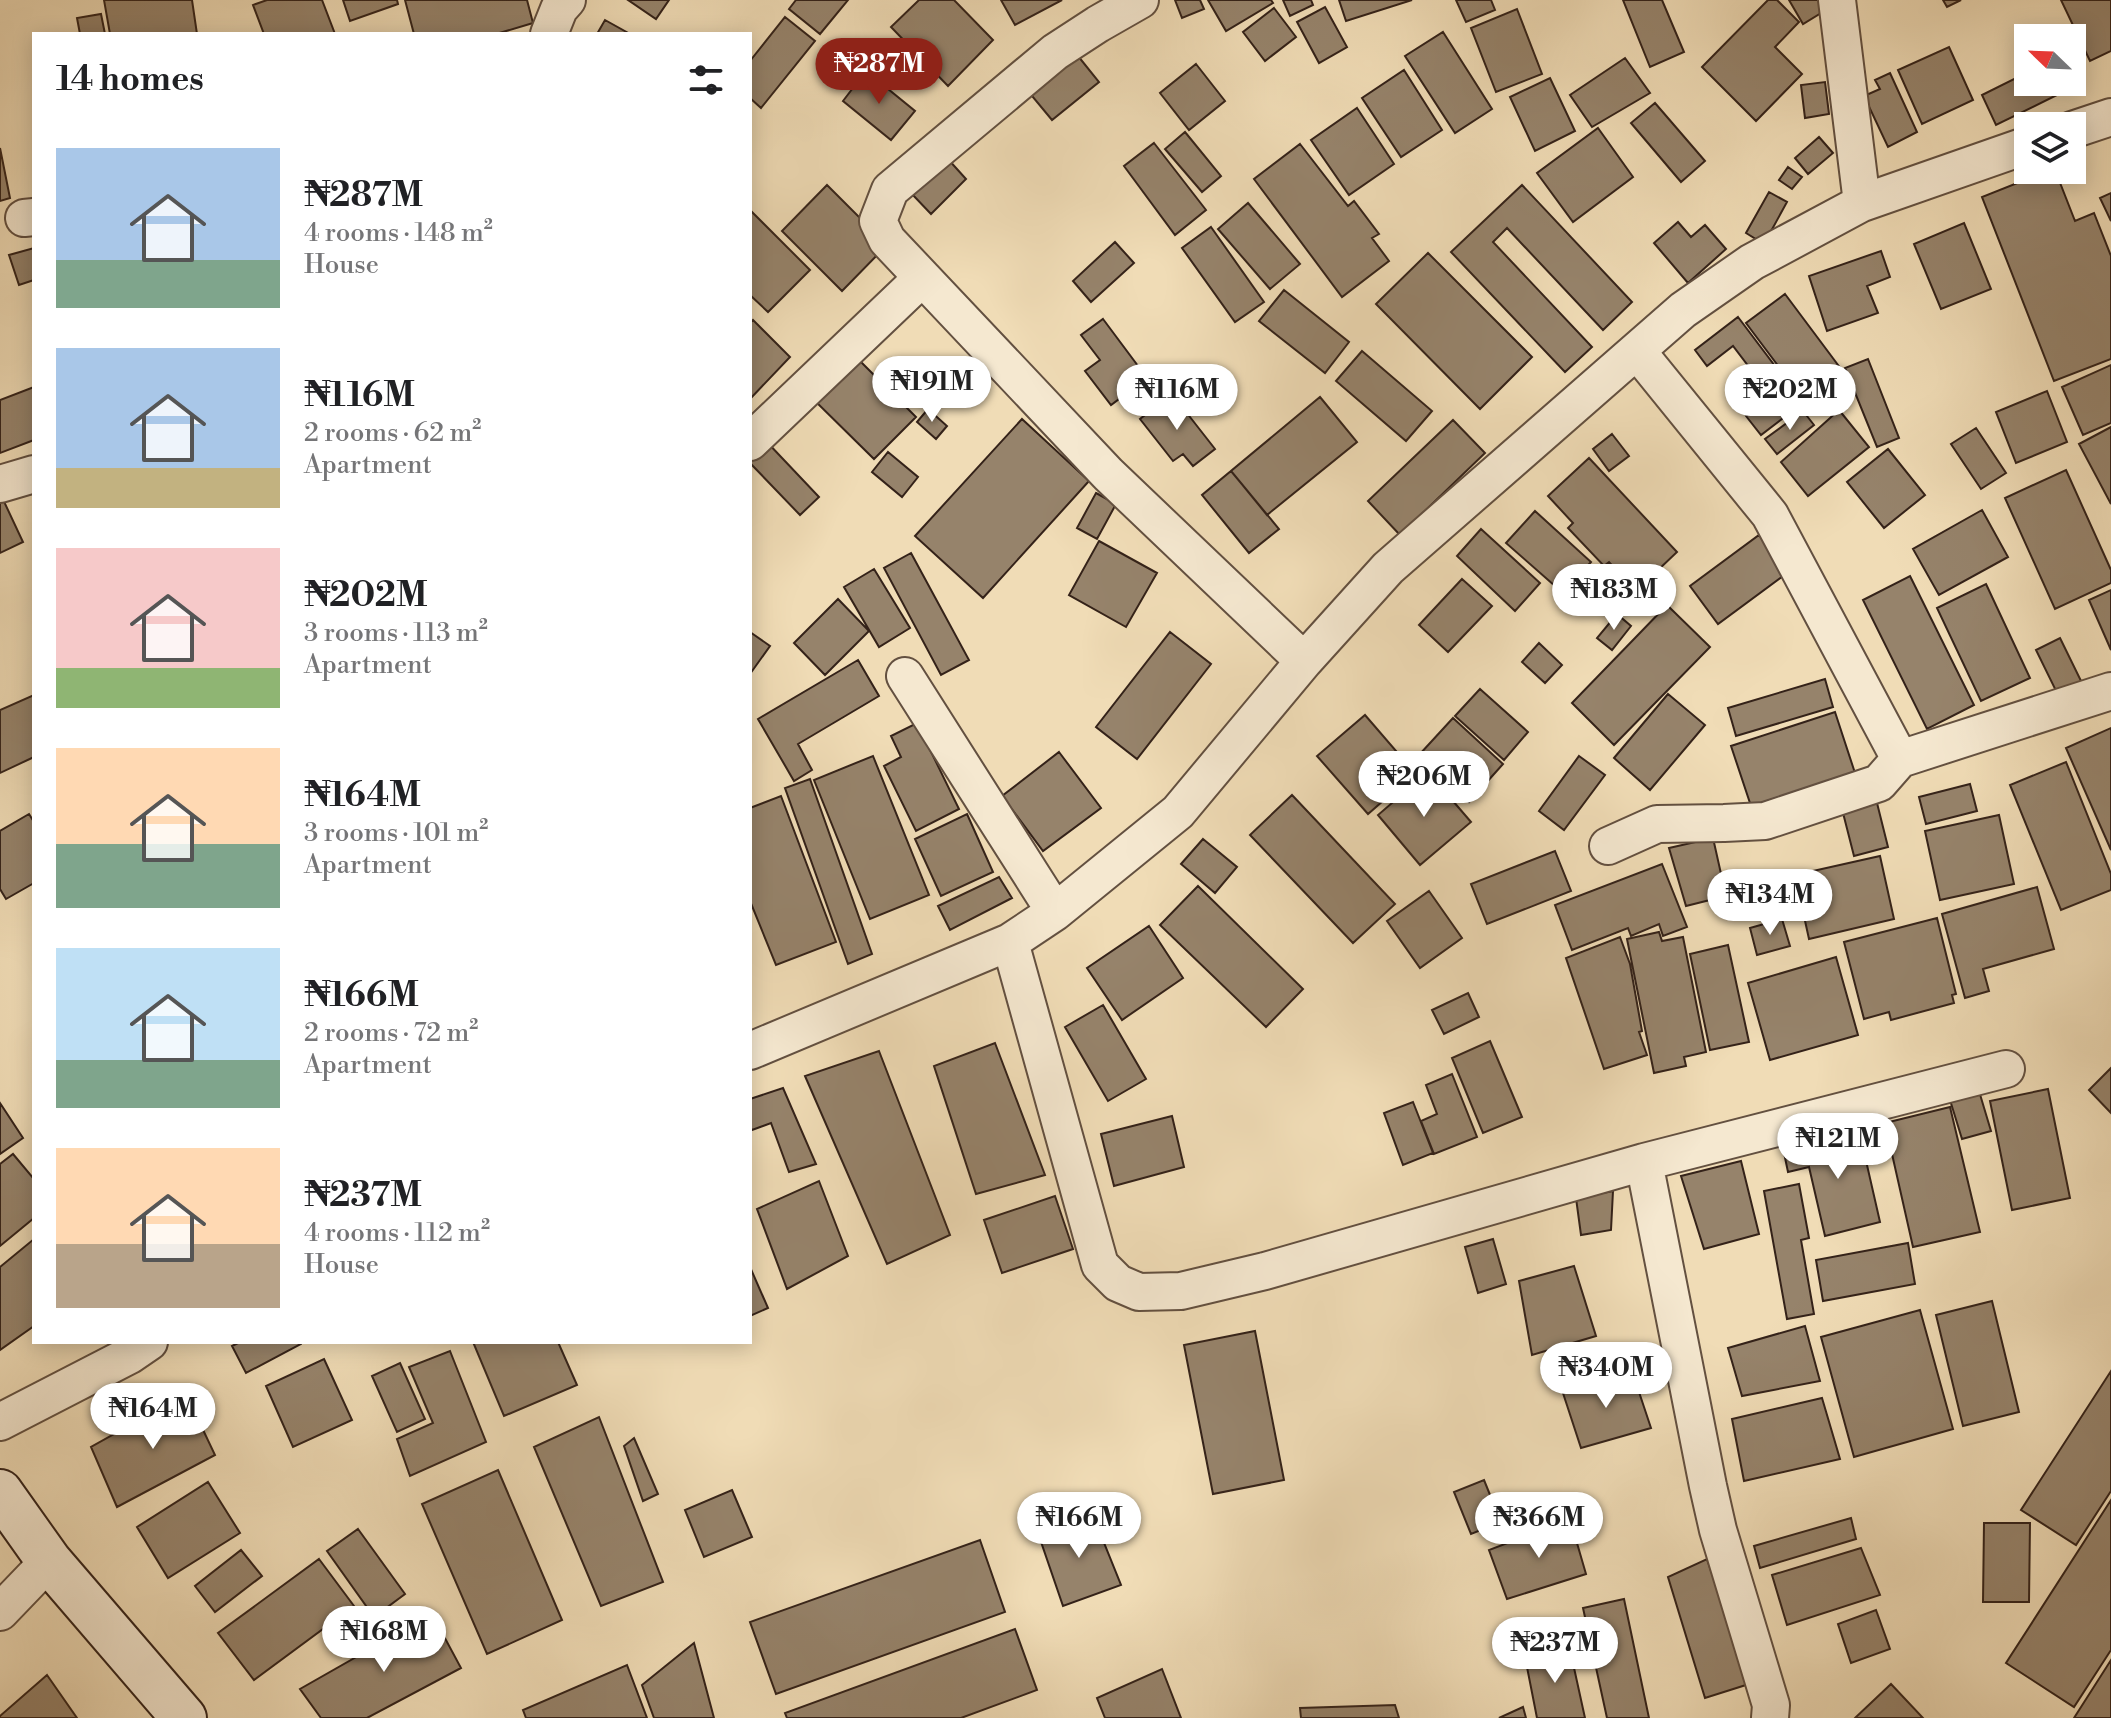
<!DOCTYPE html>
<html lang="en">
<head>
<meta charset="utf-8">
<style>
	body { margin:0; font-family:"Libre Bodoni",serif; background:#f2f2f2; color:#202124; height:100vh; display:flex; flex-direction:column; font-size:30px; white-space:nowrap }
	* { box-sizing:border-box; margin:0 }
	p { font-size:26px; color:#757577 }
	.icon { flex:none; width:44px; height:44px; fill:none; stroke:currentColor; stroke-width:2; stroke-linecap:round; stroke-linejoin:round }
	.map { position:relative; flex:1; overflow:hidden }
	.sheet { position:absolute; left:32px; top:32px; width:720px; height:1312px; display:flex; flex-direction:column; background:#fff; border-radius:0px; box-shadow:0 4px 20px #0003 }
	.sheet>* { flex:none }
	.needle { width:52px; rotate:293deg }
	.buttons { position:absolute; left:2014px; top:24px; display:grid; gap:16px }
	.buttons a { display:grid; place-items:center; width:72px; height:72px; border-radius:0px; background:#fff; box-shadow:0 4px 20px #0003; font-size:40px }
	.price { position:absolute; translate:-50% -68px; padding:0 18px; border-radius:28px; background:#fff; color:#222; font-size:26px; line-height:52px; filter:drop-shadow(0 2px 4px #0008) }
	.price::after { content:''; position:absolute; left:50%; top:48px; width:24px; height:18px; margin-left:-12px; background:inherit; clip-path:polygon(0 0,100% 0,50% 100%) }
	.price.current { background:#8f2418; color:#fff }
	ul { padding:0; list-style:none }
	li { display:flex; align-items:center; gap:24px; height:200px; padding:0 24px }
	li span { display:grid; place-items:center; flex:none; width:224px; height:160px; border-radius:0px; color:#555 }
	li>.icon { margin-inline-start:auto }
	span .icon { width:96px; height:96px; fill:#fffc; stroke-width:1 }
	li b { font-size:34px }
	h2 { display:flex; justify-content:space-between; align-items:center; height:96px; padding:0 24px; font-size:34px }
	.map>svg:first-child { display:block }
	.building { fill:#96836b; stroke:#342219; stroke-width:2 }
	.lines { fill:none; stroke-linecap:round; stroke-linejoin:round }
	.street-casing { stroke:#635040; stroke-width:40 }
	.secondary-casing { stroke:#342219; stroke-width:48 }
	.street { stroke:#f5e8d0; stroke-width:36 }
	.secondary { stroke:#f5e8d0; stroke-width:44 }
</style>
</head>
<body>
<div class="map">
<svg width="2111" height="1718" viewBox="0 0 2111 1718">
	<rect width="100%" height="100%" fill="#f0dcb6"/>
	<filter id="stains"><feTurbulence type="fractalNoise" baseFrequency=".0025" numOctaves="4"/><feColorMatrix values="0 0 0 0 .2 0 0 0 0 .09 0 0 0 0 .02 0 0 0 .5 -.17"/></filter>
	<radialGradient id="worn" r=".72"><stop offset=".6" stop-color="#630" stop-opacity="0"/><stop offset="1" stop-color="#630" stop-opacity=".3"/></radialGradient>
	<path class="building" d="M104,0h88l5,34h-87z
		M267,0h55l13,34h-71l-11,-29z
		M343,0h54l1,4 -48,17z
		M405,0h122l6,23 -37,11h-82z
		M628,0h41l-13,19z
		M796,0h52l-28,34 -31,-25z
		M919,0h35l39,40 -45,46 -57,-59z
		M1001,0h61l-47,25z
		M1175,0h25l4,9 -22,9z
		M1208,0h63l2,3 -47,28z
		M1283,0h28l2,5 -23,11z
		M1339,0h73l-66,21z
		M1456,0h35l4,10 -29,12z
		M1623,0h39l22,52 -34,15z
		M1768,0h9l22,22 -24,25 27,27 -46,47 -54,-54z
		M1789,0h31l6,10 -23,14z
		M1943,0h18l-14,7z
		M2061,0h50v51l-21,10z
		M1325,7l22,40 -28,16 -22,-41z
		M1274,8l22,29 -31,24 -22,-29z
		M1517,9l25,65 -46,18 -25,-64z
		M101,14l4,20h-25l-3,-16z
		M785,17l30,24 -54,67 -11,-10v-37z
		M605,20l25,14h-33z
		M1443,32l49,77 -37,24 -50,-77z
		M1949,47l24,53 -51,24 -24,-54z
		M1074,51l25,31 -47,38 -25,-30z
		M1625,58l25,35 -58,34 -22,-32z
		M1196,64l29,37 -36,29 -29,-37z
		M1404,70l38,60 -41,27 -39,-59z
		M866,71l49,40 -24,29 -48,-39z
		M2028,72v10h28l5,11 -65,32 -14,-30z
		M1890,73l27,59 -29,15 -24,-51 16,-7 -5,-9z
		M1550,78l25,53 -40,20 -25,-54z
		M1825,82l4,32 -24,4 -4,-33z
		M1655,103l50,58 -24,21 -50,-59z
		M1357,108l37,56 -45,31 -38,-55z
		M1598,128l35,49 -60,45 -36,-49z
		M1185,132l36,44 -19,16 -37,-43z
		M1819,137l14,16 -25,21 -13,-16z
		M1154,143l52,67 -31,25 -51,-69z
		M1300,144l48,62 6,-5 25,33 -7,4 17,23 -47,36 -88,-118z
		M0,148l10,50 -10,3z
		M947,158l19,21 -35,35 -20,-21z
		M1788,167l14,10 -10,12 -13,-9z
		M2050,170h5l20,51 19,-8 17,43v103l-57,22 -72,-184z
		M827,185l60,60 -45,46 -60,-60z
		M1522,185l110,117 -29,28 -96,-102 -14,14 99,105 -27,25 -114,-120z
		M1769,192l18,10 -23,42 -18,-11z
		M2111,193v28l-11,-23z
		M1248,203l52,61 -30,25 -52,-60z
		M750,210l60,60 -42,42 -18,-17z
		M1678,222l13,15 14,-12 21,24 -38,34 -34,-40z
		M1964,223l27,66 -50,20 -27,-65z
		M1211,227l53,75 -29,20 -53,-74z
		M1115,242l19,21 -43,39 -18,-21z
		M34,248v32l-15,5 -10,-30z
		M1881,251l9,26 -23,9 11,27 -51,18 -18,-55z
		M1428,253l104,104 -52,52 -104,-105z
		M1284,290l65,52 -24,31 -66,-52z
		M1785,294l62,83 -38,30 -63,-84z
		M1738,317l65,86 -42,32 -15,-19 25,-20 -38,-50 -26,20 -12,-16z
		M1103,319l44,59 -36,27 -26,-34 15,-11 -19,-25z
		M753,320l37,37 -40,42v-76z
		M1362,351l70,60 -26,30 -70,-60z
		M852,353l64,64 -42,42 -64,-63z
		M1868,359l31,79 -22,9 -32,-79z
		M2111,365v58l-28,12 -21,-48z
		M34,387v53l-34,13v-53z
		M2047,391l20,51 -51,21 -20,-51z
		M1172,394l43,55 -22,17 -10,-12 -10,7 -33,-42z
		M1320,397l37,45 -90,73 -36,-44z
		M928,409l19,17 -11,13 -19,-17z
		M1839,410l30,37 -61,49 -27,-34z
		M1803,411l11,14 -37,29 -12,-15z
		M1022,419l67,62 -106,117 -68,-62z
		M1453,420l32,33 -85,82 -32,-34z
		M2111,427v77l-32,-60z
		M1976,428l30,45 -25,16 -30,-45z
		M1612,434l17,22 -20,15 -16,-22z
		M765,440l54,57 -19,18 -50,-52v-9z
		M1888,449l37,46 -41,33 -37,-46z
		M888,452l30,25 -16,20 -30,-25z
		M1589,458l88,94 -41,39 -27,-29 -5,4 -36,-38 5,-5 -25,-27z
		M2066,470l45,100v13l-56,26 -50,-111z
		M1231,471l48,58 -30,24 -47,-58z
		M0,493l23,49 -23,11z
		M1096,493l20,11 -19,35 -20,-11z
		M1982,510l26,47 -69,38 -26,-46z
		M1535,511l56,51 -28,31 -57,-50z
		M1481,529l59,54 -25,28 -58,-55z
		M1759,535l28,38 -69,51 -28,-38z
		M1099,541l58,32 -31,54 -57,-32z
		M911,553l58,107 -28,15 -57,-107z
		M874,569l36,59 -31,19 -35,-60z
		M1910,576l64,129 -47,24 -64,-129z
		M1462,579l30,27 -44,46 -29,-27z
		M1986,584l44,94 -49,23 -44,-93z
		M2111,590v60l-22,-50z
		M838,599l31,32 -44,44 -31,-32z
		M1667,605l43,42 -96,98 -42,-42z
		M1617,614l14,12 -19,24 -15,-12z
		M750,632l20,14 -20,28z
		M1170,632l41,32 -74,95 -41,-32z
		M2060,638l24,49 -24,12 -24,-49z
		M1539,643l23,22 -17,18 -23,-21z
		M858,660l21,36 -81,48 14,26 -18,11 -36,-62z
		M1825,679l8,28 -97,29 -8,-28z
		M1480,689l48,43 -24,28 -49,-44z
		M1668,694l37,31 -55,65 -36,-32z
		M34,695v62l-34,16v-63z
		M1835,712l20,61 -104,33 -20,-60z
		M1365,715l50,58 -47,41 -51,-58z
		M1453,718l50,46 -34,38 -50,-47z
		M917,723l42,86 -43,22 -32,-65 17,-9 -10,-21z
		M2111,728v122l-45,-102z
		M1059,752l42,56 -58,43 -41,-55z
		M873,756l56,139 -59,24 -56,-139z
		M1579,756l26,19 -41,55 -25,-19z
		M2066,762l45,112v16l-50,20 -51,-125z
		M1428,772l43,50 -51,43 -42,-50z
		M810,779l62,175 -24,10 -63,-176z
		M1970,784l7,27 -51,13 -7,-27z
		M1292,795l103,109 -42,39 -103,-108z
		M781,796l55,146 -60,23 -26,-64v-93z
		M1876,799l12,48 -34,9 -12,-47z
		M29,814l5,8v61l-28,16 -6,-10v-58z
		M967,814l26,58 -52,24 -26,-57z
		M1999,815l15,69 -74,16 -15,-69z
		M1713,838l13,58 -40,10 -17,-58z
		M1203,839l34,28 -22,26 -34,-29z
		M1555,851l16,40 -84,33 -16,-40z
		M1880,856l14,63 -85,20 -14,-64z
		M1662,864l25,63 -24,9 -4,-12 -28,12 -3,-8 -56,22 -17,-45z
		M999,877l13,21 -62,32 -12,-24z
		M1198,886l105,103 -37,38 -106,-102z
		M2037,887l17,62 -71,20 6,22 -24,7 -23,-84z
		M1429,891l33,47 -42,30 -33,-47z
		M1937,918l19,76 -4,1 2,8 -63,17 -2,-8 -25,7 -20,-77z
		M1782,919l8,27 -33,9 -7,-27z
		M1149,926l34,52 -61,42 -35,-52z
		M1659,932l3,9 21,-4 23,115 -22,5 2,9 -32,7 -27,-134z
		M1620,937l10,27 12,67 -3,1 8,23 -43,14 -38,-111z
		M1728,945l21,97 -39,8 -20,-96z
		M1836,957l22,78 -88,25 -22,-77z
		M1468,993l11,24 -35,17 -12,-24z
		M1103,1005l43,74 -38,22 -43,-74z
		M1490,1041l32,76 -39,16 -31,-75z
		M995,1043l50,132 -69,19 -42,-128z
		M879,1051l71,184 -63,29 -82,-188z
		M2111,1068v45l-22,-23z
		M1452,1074l25,63 -43,17 -13,-33 16,-7 -11,-29z
		M783,1088l33,76 -27,8 -18,-49 -19,7 -2,-3v-28z
		M2048,1089l22,109 -58,12 -22,-109z
		M1979,1091l12,40 -29,8 -12,-39z
		M1413,1102l20,51 -30,12 -19,-52z
		M0,1103l23,35 -23,16z
		M1950,1107l30,125 -67,15 -28,-124z
		M1172,1116l12,51 -70,19 -13,-52z
		M1859,1130l21,92 -55,14 -16,-69 -21,5 -5,-24z
		M13,1154l21,25v39l-34,28v-82z
		M1741,1161l18,73 -55,15 -23,-73z
		M819,1181l29,75 -61,33 -30,-80z
		M1799,1184l10,54 -8,2 13,74 -27,5 -23,-128z
		M1613,1191l-2,39 -30,5 -5,-37z
		M1055,1196l18,53 -71,24 -18,-53z
		M34,1239v87l-34,24v-83z
		M1493,1239l13,45 -28,9 -13,-46z
		M1908,1243l7,41 -92,17 -7,-41z
		M1574,1266l22,70 -64,19 -13,-74z
		M750,1267l18,41 -18,8z
		M1992,1301l27,111 -56,14 -27,-111z
		M1920,1310l33,119 -99,28 -33,-120z
		M1805,1326l15,55 -78,15 -14,-48z
		M1255,1331l29,149 -71,14 -29,-149z
		M240,1342h61v2l-55,29 -14,-27z
		M473,1342h85l19,43 -73,31z
		M450,1351l36,91 -76,34 -13,-37 36,-16 -24,-56z
		M324,1359l28,61 -59,27 -27,-61z
		M400,1363l25,56 -28,13 -25,-56z
		M2111,1371v120l-35,54 -55,-35z
		M1633,1374l18,54 -70,20 -19,-58z
		M186,1394l29,61 -98,52 -26,-60z
		M1822,1398l18,61 -96,22 -12,-62z
		M599,1417l64,165 -62,24 -67,-159z
		M634,1438l24,56 -15,7 -19,-55z
		M498,1470l64,150 -75,34 -65,-150z
		M1484,1480l17,42 -30,12 -17,-42z
		M208,1482l32,51 -72,45 -31,-51z
		M732,1490l20,47 -48,20 -19,-47z
		M2111,1500v150l-37,57 -68,-44z
		M1092,1513l29,72 -58,21 -25,-73z
		M1851,1518l5,21 -96,29 -6,-22z
		M1570,1519l16,55 -79,25 -18,-49z
		M1984,1523h46l-1,79h-46z
		M358,1529l47,65 -31,23 -47,-66z
		M980,1540l25,72 -229,82 -26,-72z
		M1861,1548l19,47 -93,30 -15,-50z
		M241,1550l21,26 -47,36 -20,-26z
		M319,1559l35,47 -100,74 -36,-47z
		M1707,1559l42,125 -44,14 -37,-121z
		M1624,1599l25,119h-42l-24,-110z
		M1876,1610l14,39 -39,14 -13,-39z
		M432,1614l29,54 -94,50h-46l-21,-29z
		M1015,1629l22,61 -76,28h-174l-2,-5z
		M694,1643l20,75h-60l-12,-33z
		M1569,1645l16,73h-48l-12,-61z
		M2111,1660v58h-37z
		M627,1665l20,53h-121l-3,-8z
		M1162,1669l19,49h-76l-8,-20z
		M47,1675l30,43h-77v-2z
		M1891,1684l32,34h-68z
		M1395,1705l4,13h-98l-1,-10z
		M1523,1707l3,11h-27z"/>
	<g class="lines">
		<g class="street-casing">
			<path id="street" d="M1140,0l-42,24 -43,28 -165,138 -12,31 9,19 221,234 196,187
				M1837,0l25,203
				M549,34l10,-25 8,-9
				M2072,130l39,-13
				M24,218l10,-1
				M1637,351l133,164 130,244
				M750,442l172,-164
				M0,484l34,-10
				M905,676l150,236
				M1608,846l49,-22 67,-1 41,-2 114,-38 21,-24 211,-68
				M1010,942l90,323 18,18 21,9 42,-1 84,-20 379,-109 362,-93
				M750,1051l260,-109 45,-30 123,-100 126,-151 84,-93 295,-258 69,-48 110,-59 166,-58
				M1644,1162l64,324 10,44 53,175 -1,13
				M0,1422l130,-67 19,-13
				M0,1612l49,-51"/>
		</g>
		<g class="secondary-casing">
			<path id="secondary" d="M0,1492l49,69 135,157"/>
		</g>
		<use href="#street" class="street"/>
		<use href="#secondary" class="secondary"/>
	</g>
	<rect width="100%" height="100%" filter="url(#stains)"/>
	<rect width="100%" height="100%" fill="url(#worn)"/>
</svg>
<div class="buttons">
<a><svg class="needle" viewBox="-14 -14 28 28"><path d="M0-13l5 13h-10z" fill="#e53935"/><path d="M0 13l5-13h-10z" fill="#757577"/></svg></a>
<a><svg class="icon" aria-label="layers" viewBox="0 0 24 24"><path d="M12 4l9 5-9 5-9-5zM3 14l9 5 9-5"/></svg></a>
</div>
<b class="price current" style="left:879px;top:106px">₦287M</b>
<b class="price" style="left:932px;top:424px">₦191M</b>
<b class="price" style="left:1177px;top:432px">₦116M</b>
<b class="price" style="left:1790px;top:432px">₦202M</b>
<b class="price" style="left:1614px;top:632px">₦183M</b>
<b class="price" style="left:1424px;top:819px">₦206M</b>
<b class="price" style="left:1770px;top:937px">₦134M</b>
<b class="price" style="left:1838px;top:1181px">₦121M</b>
<b class="price" style="left:1606px;top:1410px">₦340M</b>
<b class="price" style="left:153px;top:1451px">₦164M</b>
<b class="price" style="left:1079px;top:1560px">₦166M</b>
<b class="price" style="left:1539px;top:1560px">₦366M</b>
<b class="price" style="left:384px;top:1674px">₦168M</b>
<b class="price" style="left:1555px;top:1685px">₦237M</b>
<section class="sheet">
<h2>14 homes<svg class="icon" aria-label="filters" viewBox="0 0 24 24"><path d="M4 7h16M4 17h16"/><circle cx="9" cy="7" r="2"/><circle cx="15" cy="17" r="2"/></svg></h2>
<ul>
<li><span style="background:linear-gradient(#a9c7e8 70%,#7fa58c 0)"><svg class="icon" aria-label="home" viewBox="0 0 24 24"><path d="M3 11l9-7 9 7M6 9v11h12V9"/></svg></span><div><b>₦287M</b><p>4 rooms · 148 m²</p><p>House</p></div></li>
<li><span style="background:linear-gradient(#a9c7e8 75%,#c2b280 0)"><svg class="icon" aria-label="home" viewBox="0 0 24 24"><path d="M3 11l9-7 9 7M6 9v11h12V9"/></svg></span><div><b>₦116M</b><p>2 rooms · 62 m²</p><p>Apartment</p></div></li>
<li><span style="background:linear-gradient(#f6c9c9 75%,#8fb573 0)"><svg class="icon" aria-label="home" viewBox="0 0 24 24"><path d="M3 11l9-7 9 7M6 9v11h12V9"/></svg></span><div><b>₦202M</b><p>3 rooms · 113 m²</p><p>Apartment</p></div></li>
<li><span style="background:linear-gradient(#ffd9b3 60%,#7fa58c 0)"><svg class="icon" aria-label="home" viewBox="0 0 24 24"><path d="M3 11l9-7 9 7M6 9v11h12V9"/></svg></span><div><b>₦164M</b><p>3 rooms · 101 m²</p><p>Apartment</p></div></li>
<li><span style="background:linear-gradient(#bfe0f5 70%,#7fa58c 0)"><svg class="icon" aria-label="home" viewBox="0 0 24 24"><path d="M3 11l9-7 9 7M6 9v11h12V9"/></svg></span><div><b>₦166M</b><p>2 rooms · 72 m²</p><p>Apartment</p></div></li>
<li><span style="background:linear-gradient(#ffd9b3 60%,#b9a48a 0)"><svg class="icon" aria-label="home" viewBox="0 0 24 24"><path d="M3 11l9-7 9 7M6 9v11h12V9"/></svg></span><div><b>₦237M</b><p>4 rooms · 112 m²</p><p>House</p></div></li>
</ul>
</section>
</div>
</body>
</html>
